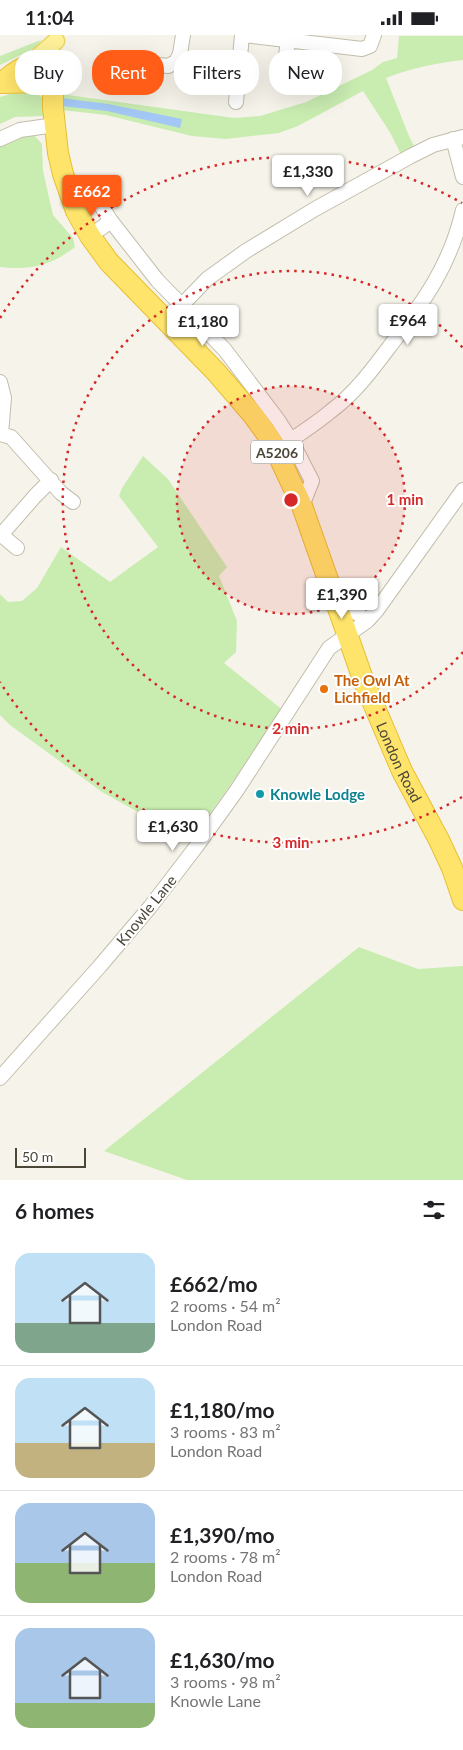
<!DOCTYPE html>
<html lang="en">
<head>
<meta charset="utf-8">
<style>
	body { margin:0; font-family:Lato,sans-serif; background:#f2f2f2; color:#202124; height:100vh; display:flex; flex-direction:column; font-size:19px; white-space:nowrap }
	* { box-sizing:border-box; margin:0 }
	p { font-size:16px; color:#757577 }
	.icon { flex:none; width:28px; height:28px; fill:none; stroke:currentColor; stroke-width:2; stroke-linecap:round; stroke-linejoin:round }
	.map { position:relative; height:1145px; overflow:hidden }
	.sheet { display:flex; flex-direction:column; background:#fff; flex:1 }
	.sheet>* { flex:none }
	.guide { position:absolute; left:15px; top:15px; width:434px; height:45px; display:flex; gap:10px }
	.scale { position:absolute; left:15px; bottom:12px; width:71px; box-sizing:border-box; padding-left:5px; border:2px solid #4b4637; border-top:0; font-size:14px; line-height:18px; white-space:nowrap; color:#4b4637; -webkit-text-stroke:4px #fff; paint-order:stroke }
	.price { position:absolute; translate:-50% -42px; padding:0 11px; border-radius:5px; background:#fff; color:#222; font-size:16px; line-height:32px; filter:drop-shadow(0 1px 2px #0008) }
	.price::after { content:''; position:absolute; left:50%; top:30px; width:15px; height:11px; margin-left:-8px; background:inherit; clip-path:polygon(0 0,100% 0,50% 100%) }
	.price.current { background:#ff5d18; color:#fff }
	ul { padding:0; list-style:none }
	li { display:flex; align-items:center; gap:15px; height:125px; padding:0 15px }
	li+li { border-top:1px solid #e0e0e0 }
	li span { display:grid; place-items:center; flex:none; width:140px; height:100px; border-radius:15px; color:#555 }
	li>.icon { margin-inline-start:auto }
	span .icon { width:60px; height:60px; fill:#fffc; stroke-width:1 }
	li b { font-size:21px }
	h2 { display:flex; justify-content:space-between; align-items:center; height:60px; padding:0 15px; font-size:21px }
	.tag { padding:0 18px; border-radius:20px; background:#fff; box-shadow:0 5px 20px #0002; font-size:18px; line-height:45px }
	.tag.current { background:#ff5d18; color:#fff }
	.status { display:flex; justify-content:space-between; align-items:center; height:35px; padding:0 25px; background:#fff; direction:ltr }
	.status svg { height:14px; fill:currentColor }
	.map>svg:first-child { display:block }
	.green { fill:#c9ecb1 }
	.water { fill:#a4c8f5 }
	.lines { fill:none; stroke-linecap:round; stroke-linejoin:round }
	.minor-casing { stroke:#c2beac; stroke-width:16 }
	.major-casing { stroke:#ebd663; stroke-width:19 }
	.highway-casing { stroke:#e7bf33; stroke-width:22 }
	.minor { stroke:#fff; stroke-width:14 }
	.major { stroke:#fff19a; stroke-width:16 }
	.highway { stroke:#ffe46c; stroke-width:20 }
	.ring { fill:none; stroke:#d62828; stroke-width:2.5; stroke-dasharray:2.5 5 }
	.food-dot { fill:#e8710a; stroke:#fff; stroke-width:2 }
	.culture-dot { fill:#0f9aa8; stroke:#fff; stroke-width:2 }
	.labels { text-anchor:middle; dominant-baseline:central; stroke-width:4; stroke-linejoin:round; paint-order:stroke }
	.shield { fill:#fff; stroke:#817e73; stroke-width:1 }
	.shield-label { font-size:14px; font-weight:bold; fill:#4b4637 }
	.food-label { font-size:15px; font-weight:bold; fill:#c56008; stroke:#fff; text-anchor:start }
	.street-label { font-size:15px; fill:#4b4637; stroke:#fff }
	.culture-label { font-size:15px; font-weight:bold; fill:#0d838f; stroke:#fff; text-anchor:start }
	.centre { fill:#d62828; stroke:#fff; stroke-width:2.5 }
	.ring-label { font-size:15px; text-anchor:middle; font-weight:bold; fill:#d62828; stroke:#fff; stroke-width:4; stroke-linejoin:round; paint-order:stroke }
</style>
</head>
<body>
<div class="status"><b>11:04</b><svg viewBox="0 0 49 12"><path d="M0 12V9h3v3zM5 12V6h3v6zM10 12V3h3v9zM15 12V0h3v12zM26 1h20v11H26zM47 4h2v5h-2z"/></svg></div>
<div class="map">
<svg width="463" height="1145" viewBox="0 0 463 1145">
	<rect width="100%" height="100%" fill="#f6f4ea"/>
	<path class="green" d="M399,1h64v24c-27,3 -52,8 -77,18l23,58 7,14 -14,7 -11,-23 -28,-43 -65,35 -19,7 -53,6 -34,-3 -86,-21 -44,-5 -1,-16 173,24 26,-2 46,-14 66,-32 11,-8 14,-4z
		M41,5l-4,7 -37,18v-9z
		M30,58l7,1 6,4 1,18 -29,1 -15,7v-27l10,-3z
		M25,99l9,1 8,9 1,27 10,44 20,23 2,9c-24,19 -45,23 -75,20v-123z
		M143,421l25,23 59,88 -8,9 18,45 -1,31 -12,11 60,48 -89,123 -9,5 -84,-47 -92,-67 -10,-10v-121l8,8 14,-1 15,-13 24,-41 49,35 48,-35 -39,-51 3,-8z
		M359,912l59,22 45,-3v214h-276l-83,-29z"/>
	<path class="water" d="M61,63l47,6 74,15 -2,9 -73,-17 -45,-5z"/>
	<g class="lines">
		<g class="minor-casing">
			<path id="minor" d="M243,0l119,14 8,-3 4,-11
				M122,26l46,5 8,-4 4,-8 3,-19
				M283,45l5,-40
				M236,67l6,-67
				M0,104l20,-9 35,-5
				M453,104l10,38
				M96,163l15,23 46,59 68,70 53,70 13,20 21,41 -10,25
				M90,201l21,-15
				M182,270l25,-26 39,-28 69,-42 96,-53 22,-11 30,-8
				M0,347l4,16 -3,36
				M0,399l11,3 50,56 12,9
				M291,405c13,-9 27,-18 40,-29 24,-18 41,-41 59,-65 34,-45 60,-80 73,-136
				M0,499l17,14
				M1,500l34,-39 16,-16
				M334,561l33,25
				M0,1043l100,-112 50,-59 46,-60 41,-57 92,-142 38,-27 10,-11 86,-120"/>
		</g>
		<g class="major-casing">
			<path id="major" d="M29,30l27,-24"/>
		</g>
		<g class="highway-casing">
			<g id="highway">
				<path id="s1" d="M3,47c18,-16 25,-19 50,-18v44l5,45 5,21 13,37 14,25 19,26 107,110 37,43 18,25 31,66 62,176 38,89 37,69 13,28 11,32"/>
				<path d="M0,48l52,-1"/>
			</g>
		</g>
		<use href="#minor" class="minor"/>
		<use href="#major" class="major"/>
		<use href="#highway" class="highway"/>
	</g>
	<circle cx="291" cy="465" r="114" fill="#d62828" fill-opacity=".12"/>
	<g class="ring">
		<circle cx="291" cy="465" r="114"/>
		<path d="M463 617A229 229 0 1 1 463 313"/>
		<path d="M462 762A343 343 0 0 1 0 647M0 283A343 343 0 0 1 462 168"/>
	</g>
	<circle class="food-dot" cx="324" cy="654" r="5"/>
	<circle class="culture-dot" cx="260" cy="759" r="5"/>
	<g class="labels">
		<rect class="shield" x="251" y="405.5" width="52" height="23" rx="4"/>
		<g class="shield-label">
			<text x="277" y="417">A5206</text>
		</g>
		<g class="food-label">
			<text x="334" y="645">The Owl At<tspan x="334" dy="17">Lichfield</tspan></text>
		</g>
		<g class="street-label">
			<text stroke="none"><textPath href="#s1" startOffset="854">London Road</textPath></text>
			<text transform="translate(146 875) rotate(-51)">Knowle Lane</text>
		</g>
		<g class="culture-label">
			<text x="270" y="759">Knowle Lodge</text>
		</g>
	</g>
	<circle cx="291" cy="465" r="8" class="centre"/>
	<g class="ring-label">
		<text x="405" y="470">1 min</text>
		<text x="291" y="699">2 min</text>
		<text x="291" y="813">3 min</text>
	</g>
</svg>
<div class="scale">50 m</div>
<b class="price" style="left:308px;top:162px">£1,330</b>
<b class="price current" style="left:92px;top:182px">£662</b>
<b class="price" style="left:408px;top:311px">£964</b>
<b class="price" style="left:203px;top:312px">£1,180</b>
<b class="price" style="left:342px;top:585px">£1,390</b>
<b class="price" style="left:173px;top:817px">£1,630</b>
<div class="guide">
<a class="tag">Buy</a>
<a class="tag current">Rent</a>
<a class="tag">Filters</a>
<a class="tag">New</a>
</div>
</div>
<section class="sheet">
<h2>6 homes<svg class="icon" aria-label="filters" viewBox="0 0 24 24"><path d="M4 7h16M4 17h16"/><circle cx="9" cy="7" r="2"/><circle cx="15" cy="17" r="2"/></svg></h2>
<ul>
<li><span style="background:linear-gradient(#bfe0f5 70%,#7fa58c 0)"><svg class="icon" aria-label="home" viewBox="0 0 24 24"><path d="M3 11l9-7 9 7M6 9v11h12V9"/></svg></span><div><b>£662/mo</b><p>2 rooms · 54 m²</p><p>London Road</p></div></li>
<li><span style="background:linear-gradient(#bfe0f5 65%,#c2b280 0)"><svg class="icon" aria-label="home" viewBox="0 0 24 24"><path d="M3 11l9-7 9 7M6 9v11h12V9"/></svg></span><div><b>£1,180/mo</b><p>3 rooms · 83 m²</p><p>London Road</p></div></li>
<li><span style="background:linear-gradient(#a9c7e8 60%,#8fb573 0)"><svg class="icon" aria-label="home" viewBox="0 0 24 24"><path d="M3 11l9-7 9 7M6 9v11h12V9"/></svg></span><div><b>£1,390/mo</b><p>2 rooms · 78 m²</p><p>London Road</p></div></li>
<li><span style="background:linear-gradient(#a9c7e8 75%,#8fb573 0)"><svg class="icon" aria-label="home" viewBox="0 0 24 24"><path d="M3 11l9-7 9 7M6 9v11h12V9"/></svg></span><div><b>£1,630/mo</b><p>3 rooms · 98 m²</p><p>Knowle Lane</p></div></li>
</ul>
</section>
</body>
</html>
